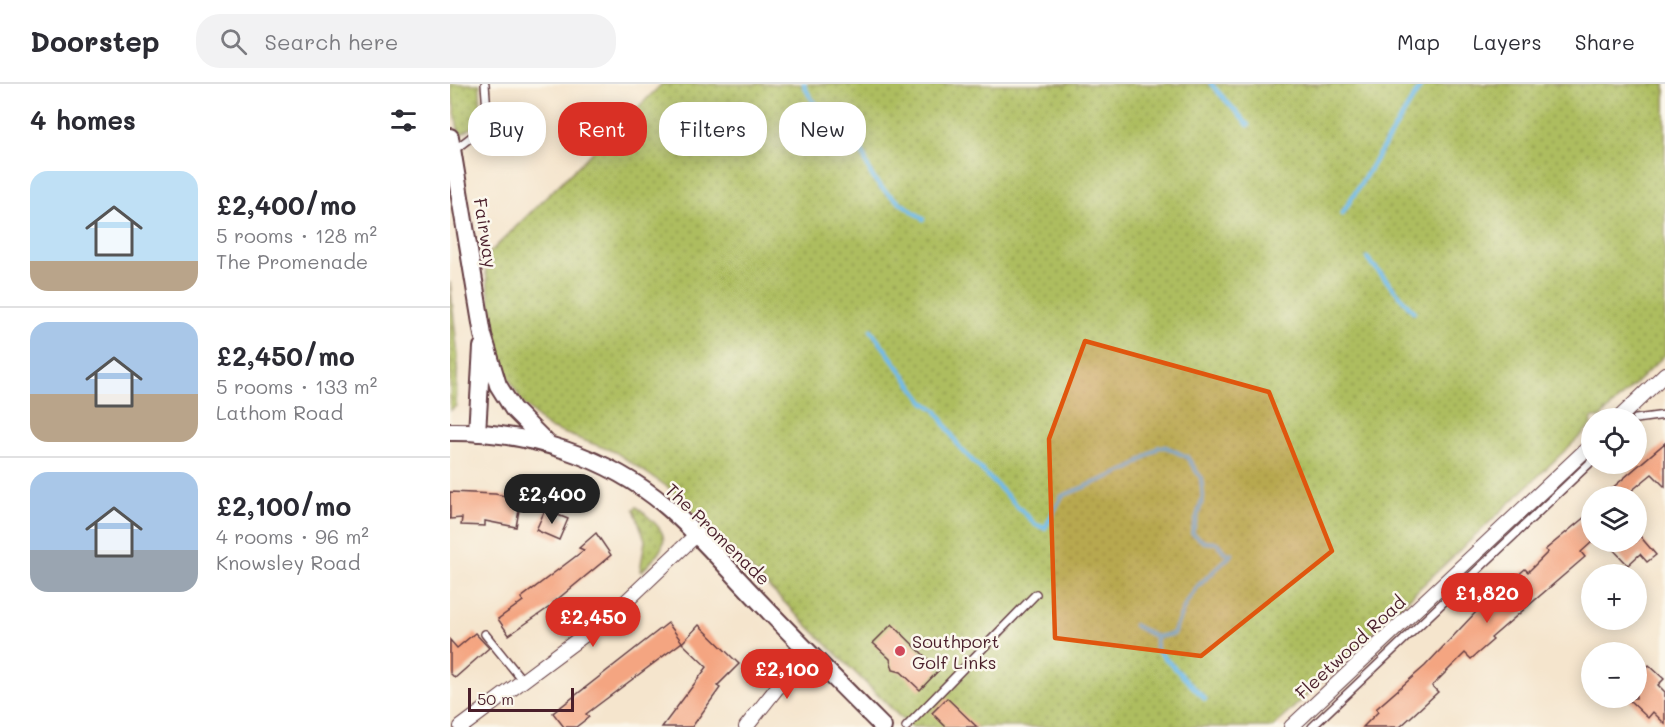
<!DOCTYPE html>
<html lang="en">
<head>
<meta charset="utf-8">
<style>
	body { margin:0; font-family:Mali,sans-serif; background:#f2f2f3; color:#2b2b33; height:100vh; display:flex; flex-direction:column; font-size:22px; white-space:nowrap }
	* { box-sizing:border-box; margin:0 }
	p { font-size:20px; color:#7c7c81 }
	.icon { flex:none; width:33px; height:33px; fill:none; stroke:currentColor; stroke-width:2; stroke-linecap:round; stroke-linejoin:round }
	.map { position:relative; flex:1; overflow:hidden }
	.sheet { display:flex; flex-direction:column; background:#fff; width:450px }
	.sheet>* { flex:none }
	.top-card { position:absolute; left:18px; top:18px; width:570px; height:54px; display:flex; gap:12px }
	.fabs { position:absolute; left:1131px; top:324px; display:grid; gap:12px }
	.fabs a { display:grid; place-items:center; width:66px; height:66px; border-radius:50%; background:#fff; box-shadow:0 3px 15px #0003; font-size:30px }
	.scale { position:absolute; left:18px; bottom:15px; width:106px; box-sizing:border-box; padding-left:6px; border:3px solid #4a1f2b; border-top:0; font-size:16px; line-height:21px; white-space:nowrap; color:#4a1f2b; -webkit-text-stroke:4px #fbf7ec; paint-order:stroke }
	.price { position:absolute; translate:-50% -51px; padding:0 14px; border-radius:21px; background:#d93025; color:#fff; font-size:20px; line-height:39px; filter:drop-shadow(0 2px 3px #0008) }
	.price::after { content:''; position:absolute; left:50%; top:36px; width:18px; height:14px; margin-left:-9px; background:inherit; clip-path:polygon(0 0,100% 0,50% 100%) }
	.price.active { background:#222; color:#fff }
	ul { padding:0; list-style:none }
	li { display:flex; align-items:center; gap:18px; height:150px; padding:0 30px }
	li+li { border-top:2px solid #e1e1e2 }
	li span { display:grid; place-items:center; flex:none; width:168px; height:120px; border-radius:18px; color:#555 }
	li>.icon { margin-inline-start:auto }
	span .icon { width:72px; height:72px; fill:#fffc; stroke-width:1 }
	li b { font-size:26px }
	h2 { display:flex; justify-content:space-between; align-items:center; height:72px; padding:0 30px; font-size:26px }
	.pill { padding:0 21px; border-radius:24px; background:#fff; box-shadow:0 3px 15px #0003; font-size:21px; line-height:54px }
	.pill.active { background:#d93025; color:#fff }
	header { display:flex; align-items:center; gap:36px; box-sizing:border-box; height:84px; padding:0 30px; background:#fff; border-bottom:2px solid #e1e1e2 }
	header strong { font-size:28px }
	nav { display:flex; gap:33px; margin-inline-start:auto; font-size:21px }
	.search { width:420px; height:54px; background:#f2f2f3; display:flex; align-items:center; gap:15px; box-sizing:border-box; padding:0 21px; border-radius:24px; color:#7c7c81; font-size:22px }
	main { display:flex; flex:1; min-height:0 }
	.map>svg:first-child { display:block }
	.grass { fill:url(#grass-dots); stroke:#7c6e45; stroke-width:1.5 }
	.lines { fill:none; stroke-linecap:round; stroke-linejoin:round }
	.stream { stroke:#70bbe9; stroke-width:4.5 }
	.building { fill:#f4a581 }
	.service-casing { stroke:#643d43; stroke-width:10 }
	.minor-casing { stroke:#643d43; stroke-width:16 }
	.tertiary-casing { stroke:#643d43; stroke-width:20 }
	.service { stroke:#fff; stroke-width:7 }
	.minor { stroke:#fff; stroke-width:14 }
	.tertiary { stroke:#fff; stroke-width:16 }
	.marked { fill:#e0560e; fill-opacity:0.2; stroke:#e0560e; stroke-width:4.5; stroke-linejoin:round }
	.poi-dot { fill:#d1495b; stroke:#fbf7ec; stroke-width:2 }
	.labels { text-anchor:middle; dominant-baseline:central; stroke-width:5; stroke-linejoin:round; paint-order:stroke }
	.street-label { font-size:18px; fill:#4a1f2b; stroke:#fbf7ec }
	.poi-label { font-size:18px; fill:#4a1f2b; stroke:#fbf7ec; text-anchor:start }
</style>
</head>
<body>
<header>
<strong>Doorstep</strong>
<div class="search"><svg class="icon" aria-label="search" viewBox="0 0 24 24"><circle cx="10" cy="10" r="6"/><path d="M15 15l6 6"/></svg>Search here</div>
<nav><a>Map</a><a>Layers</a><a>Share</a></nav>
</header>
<main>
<section class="sheet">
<h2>4 homes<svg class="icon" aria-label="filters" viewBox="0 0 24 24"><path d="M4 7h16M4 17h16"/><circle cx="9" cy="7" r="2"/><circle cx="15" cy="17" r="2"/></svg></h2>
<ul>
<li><span style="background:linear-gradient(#bfe0f5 75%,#b9a48a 0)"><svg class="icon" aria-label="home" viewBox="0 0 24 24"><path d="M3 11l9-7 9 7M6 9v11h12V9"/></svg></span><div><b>£2,400/mo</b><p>5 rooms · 128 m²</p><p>The Promenade</p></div></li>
<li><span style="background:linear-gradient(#a9c7e8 60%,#b9a48a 0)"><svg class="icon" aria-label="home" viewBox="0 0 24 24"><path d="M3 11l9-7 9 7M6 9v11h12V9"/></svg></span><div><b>£2,450/mo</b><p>5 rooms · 133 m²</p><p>Lathom Road</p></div></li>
<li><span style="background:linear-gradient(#a9c7e8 65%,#9aa5b1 0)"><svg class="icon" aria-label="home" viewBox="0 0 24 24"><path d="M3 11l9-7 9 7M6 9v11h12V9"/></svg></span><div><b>£2,100/mo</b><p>4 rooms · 96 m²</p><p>Knowsley Road</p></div></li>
</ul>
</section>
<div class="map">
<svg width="1215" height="643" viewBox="0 0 1215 643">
	<defs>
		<pattern id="grass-dots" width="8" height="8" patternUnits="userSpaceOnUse" patternTransform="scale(1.5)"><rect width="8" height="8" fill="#adbd5f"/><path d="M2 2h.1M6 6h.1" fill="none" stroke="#8f994f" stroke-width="1.8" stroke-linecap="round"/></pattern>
	</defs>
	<rect width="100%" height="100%" fill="#fbf7ec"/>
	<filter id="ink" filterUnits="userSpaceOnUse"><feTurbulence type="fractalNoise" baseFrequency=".0167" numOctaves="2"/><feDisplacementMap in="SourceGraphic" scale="12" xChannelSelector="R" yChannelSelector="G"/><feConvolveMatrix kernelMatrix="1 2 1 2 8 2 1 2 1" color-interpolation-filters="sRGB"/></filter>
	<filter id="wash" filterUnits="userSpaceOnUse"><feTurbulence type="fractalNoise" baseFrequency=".008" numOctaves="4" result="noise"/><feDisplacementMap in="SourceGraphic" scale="24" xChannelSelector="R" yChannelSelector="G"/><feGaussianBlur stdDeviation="1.35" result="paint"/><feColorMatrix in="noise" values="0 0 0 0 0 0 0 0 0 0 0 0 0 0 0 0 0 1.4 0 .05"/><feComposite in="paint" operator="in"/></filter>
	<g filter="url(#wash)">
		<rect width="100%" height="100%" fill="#f5e5cd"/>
		<path class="grass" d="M0,0h30l1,35 -7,8 -15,8z
			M212,0h1003v271l-65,63h-8l-1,8 -318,301h-363l-241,-239 -54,-36 -68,-25 -25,-25 -24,-43 -14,-101z
			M0,198l8,74 -2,50 -6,5z
			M187,423c32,27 37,33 5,64h-2l5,-31 -11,-31z"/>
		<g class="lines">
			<path class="stream" d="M354,0c10,30 35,29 48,47 9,12 12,29 19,43 9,18 36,32 52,45
				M761,0l37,41
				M892,130l80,-130
				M917,174l47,54
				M421,246l53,72 12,8 24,38 76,77 9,3 17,-32 69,-28 28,-21h7l21,10 14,21 2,19 -11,36 12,9 13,1 8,10 7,1 -34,32 -12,17 -13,31 -17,3 -22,-12
				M706,553v12l49,50"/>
		</g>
		<g id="blocks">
			<path class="building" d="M1215,359v44l-13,-13 -27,22h-22z
				M0,408l45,2 26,5 -5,28 -31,-6v5l-24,-1 1,-7 -12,1z
				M95,426l23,9 -9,21 -23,-10z
				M1142,427v31l-11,10 4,5 -94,81 2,2 -22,19 -6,-6 -33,33 6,6 -38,35h-37l15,-15 -2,-3 49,-43 51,-54 49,-43 3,3 20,-20 -3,-2z
				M146,449l15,22 -58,48 1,1 -45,31 -11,-16 25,-18 -2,-3 63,-48 -5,-2z
				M1189,451l17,20 -9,7 -7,-8 -12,11 -22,-23h18l3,3 9,-3z
				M218,539l14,19 -96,72 3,3 -13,10h-12l-11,-14z
				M442,540l47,46 -19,20 -19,-18 -8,-2 -3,-11 -17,-16z
				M249,541l40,39 -22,22 3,2 -28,39h-30l45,-60 -25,-24z
				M25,549l14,15 -34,30 -5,-5v-33l7,8z
				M1199,581l15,14 -6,6 7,7v32l-12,-12 -5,6 -21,-20h9v-20z
				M497,614l30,29h-31l-14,-14z"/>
		</g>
	</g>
	<g filter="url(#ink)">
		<use href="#blocks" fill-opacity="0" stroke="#643d43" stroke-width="1.5"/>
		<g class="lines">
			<g class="service-casing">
				<path id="service" d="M3,67l35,-27 -3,-40
					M1186,335l29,-4
					M35,550l38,47
					M456,643l130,-133
					M862,643l280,-266"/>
			</g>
			<g class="minor-casing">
				<path id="minor" d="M1169,334l46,-44
					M11,643l154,-115 81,-77
					M296,643l31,-39 35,-31
					M841,643l301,-283"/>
			</g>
			<g class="tertiary-casing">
				<path id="tertiary" d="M0,53l33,198 15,50 15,24 36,36
					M0,348c77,-1 157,24 216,74 33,28 62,63 92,94 41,43 83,85 125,127
					M27,349l5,-86"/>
			</g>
			<use href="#service" class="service"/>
			<use href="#minor" class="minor"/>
			<use href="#tertiary" class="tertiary"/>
		</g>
	</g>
	<path class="marked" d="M635,257l184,51 63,159 -131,105 -146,-18 -6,-199z"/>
	<circle class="poi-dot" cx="450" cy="567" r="6"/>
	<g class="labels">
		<g class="street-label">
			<text transform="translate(36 149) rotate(81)">Fairway</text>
			<text transform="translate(268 450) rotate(44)">The Promenade</text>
			<text transform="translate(900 563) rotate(-43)">Fleetwood Road</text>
		</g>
		<g class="poi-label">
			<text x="462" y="557">Southport<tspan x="462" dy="21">Golf Links</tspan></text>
		</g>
	</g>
</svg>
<div class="fabs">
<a><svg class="icon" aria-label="locate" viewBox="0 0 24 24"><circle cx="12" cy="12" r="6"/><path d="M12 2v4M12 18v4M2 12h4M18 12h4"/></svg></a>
<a><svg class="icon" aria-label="layers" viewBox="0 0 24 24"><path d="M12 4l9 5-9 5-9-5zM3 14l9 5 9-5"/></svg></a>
<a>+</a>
<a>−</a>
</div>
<div class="scale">50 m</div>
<b class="price active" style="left:102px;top:441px">£2,400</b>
<b class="price" style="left:1037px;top:540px">£1,820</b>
<b class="price" style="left:143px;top:564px">£2,450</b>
<b class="price" style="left:337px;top:616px">£2,100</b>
<div class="top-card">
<a class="pill">Buy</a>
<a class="pill active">Rent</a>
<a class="pill">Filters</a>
<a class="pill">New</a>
</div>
</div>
</main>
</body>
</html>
